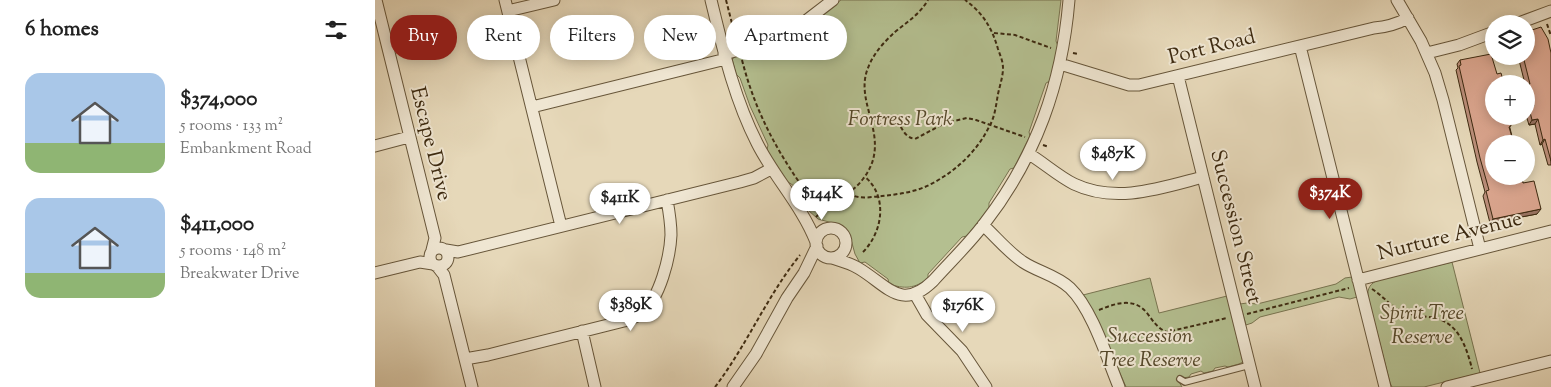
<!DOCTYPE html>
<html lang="en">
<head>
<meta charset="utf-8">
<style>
	body { margin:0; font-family:"Sorts Mill Goudy",serif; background:#f6f6f6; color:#222; height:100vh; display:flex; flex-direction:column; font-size:19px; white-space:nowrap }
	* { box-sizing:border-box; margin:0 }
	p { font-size:16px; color:#767676 }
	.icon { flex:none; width:28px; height:28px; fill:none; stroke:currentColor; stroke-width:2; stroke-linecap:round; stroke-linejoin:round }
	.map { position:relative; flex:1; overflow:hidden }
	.panel { display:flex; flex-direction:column; background:#fff; width:375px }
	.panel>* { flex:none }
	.hud { position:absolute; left:15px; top:15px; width:475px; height:45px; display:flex; gap:10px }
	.controls { position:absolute; left:1110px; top:15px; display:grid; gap:10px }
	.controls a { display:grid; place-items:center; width:50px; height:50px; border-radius:50%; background:#fff; box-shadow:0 2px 12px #0003; font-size:25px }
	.price { position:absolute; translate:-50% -42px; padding:0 11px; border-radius:18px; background:#fff; color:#222; font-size:16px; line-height:32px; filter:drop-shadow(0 1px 2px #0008) }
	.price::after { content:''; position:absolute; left:50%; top:30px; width:15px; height:11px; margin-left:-8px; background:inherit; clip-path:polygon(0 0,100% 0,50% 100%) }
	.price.selected { background:#8f2418; color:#fff }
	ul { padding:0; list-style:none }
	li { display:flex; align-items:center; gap:15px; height:125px; padding:0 25px }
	li span { display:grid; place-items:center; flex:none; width:140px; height:100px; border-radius:15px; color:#555 }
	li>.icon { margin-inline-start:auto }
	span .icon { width:60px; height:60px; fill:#fffc; stroke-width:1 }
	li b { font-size:21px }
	h2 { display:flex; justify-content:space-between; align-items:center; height:60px; padding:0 25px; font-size:21px }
	.tag { padding:0 18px; border-radius:22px; background:#fff; box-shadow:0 2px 12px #0003; font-size:18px; line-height:45px }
	.tag.selected { background:#8f2418; color:#fff }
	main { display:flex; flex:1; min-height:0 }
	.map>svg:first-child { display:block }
	.green { fill:#b4bf90; stroke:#787450 }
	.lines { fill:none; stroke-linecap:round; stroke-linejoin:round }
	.service-casing { stroke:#67563a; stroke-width:8 }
	.minor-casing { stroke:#67563a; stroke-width:13 }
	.path { stroke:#3d2a10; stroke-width:2; stroke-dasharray:4 2.5; stroke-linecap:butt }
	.service { stroke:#efe6d2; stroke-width:5.5 }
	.minor { stroke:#efe6d2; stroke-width:11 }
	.wall { fill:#bb8e7a; stroke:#3d2a10 }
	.shaded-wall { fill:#997463; stroke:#3d2a10 }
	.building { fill:#daa58e; stroke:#3d2a10 }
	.labels { text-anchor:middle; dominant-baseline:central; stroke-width:4; stroke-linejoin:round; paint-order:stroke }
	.street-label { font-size:21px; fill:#3d2a10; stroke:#efe6d2 }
	.park-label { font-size:21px; font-style:italic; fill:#55482a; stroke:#efe6d2 }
</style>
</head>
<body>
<main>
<section class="panel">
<h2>6 homes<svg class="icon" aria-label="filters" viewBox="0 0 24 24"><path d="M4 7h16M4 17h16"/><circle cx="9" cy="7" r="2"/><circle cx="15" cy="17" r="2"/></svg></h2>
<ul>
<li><span style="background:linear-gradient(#a9c7e8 70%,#8fb573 0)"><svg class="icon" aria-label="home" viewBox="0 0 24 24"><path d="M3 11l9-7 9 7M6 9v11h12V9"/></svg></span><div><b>$374,000</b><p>5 rooms · 133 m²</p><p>Embankment Road</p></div></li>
<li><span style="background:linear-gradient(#a9c7e8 75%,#8fb573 0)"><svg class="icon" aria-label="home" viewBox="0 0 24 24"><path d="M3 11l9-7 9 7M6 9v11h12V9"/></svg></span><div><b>$411,000</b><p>5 rooms · 148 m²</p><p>Breakwater Drive</p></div></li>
</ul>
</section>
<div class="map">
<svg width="1176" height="387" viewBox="0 0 1176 387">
	<rect width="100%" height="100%" fill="#e6d8b9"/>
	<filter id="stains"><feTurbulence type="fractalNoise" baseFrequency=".004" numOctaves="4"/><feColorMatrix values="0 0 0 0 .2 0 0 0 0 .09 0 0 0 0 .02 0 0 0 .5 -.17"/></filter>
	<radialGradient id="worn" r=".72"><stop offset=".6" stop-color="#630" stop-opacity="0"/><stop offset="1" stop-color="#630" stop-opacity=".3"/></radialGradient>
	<path class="green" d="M466,0h220l-5,41 2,5 -8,35 -4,2 -17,49 1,4 -16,32 -4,1 -21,34v5l-22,28 -5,1 -34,37v4c-13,11 -24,11 -39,6l-1,-5 -23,-17 -5,1 -5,-9 -5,-18 -4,-6 -6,-5 -22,-6 -10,-9c0,-9 -13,-26 -22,-29l-19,-31 1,-5 -18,-39 -10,-28 -4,-4 -4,-15 6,-4 41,-10z
		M1077,262l28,111 -56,14h-32l-2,-4 -22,-86c-1,-8 2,-14 11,-17z
		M977,277l5,20 -7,2 -11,-2 -79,20 -8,6 -6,2 -6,-21 7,-1 10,1 40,-10 39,-10 9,-6z
		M775,278l9,35 68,-17 16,66 -4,2 -11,3 -3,-1 -10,2 -2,3 -9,2 -3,-2 -10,3 -2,3 -6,1 -3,-1 -2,3 4,7h-56l-31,-72 -12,-20z"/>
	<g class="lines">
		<g class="service-casing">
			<path id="service" d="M805,379l5,3 65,-17"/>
		</g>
		<g class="minor-casing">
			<path id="minor" d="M1,0l59,238 -3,12
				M130,0l56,226
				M336,0c12,49 23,98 46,143 17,34 45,63 59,99
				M1022,0l24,41 14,32 8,27 37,149
				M133,11l46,-11
				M1141,24l35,-13
				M925,46l85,341
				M1052,53l32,-8 35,-13
				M349,54l64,-17 19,-17 26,-20
				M685,64l69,21h10l235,-57c13,-1 23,-4 34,-10
				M803,76l77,311
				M157,107l194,-48
				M0,146l34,-9
				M654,154c15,9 29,22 45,30 42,20 87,4 129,-7
				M608,225c13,12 25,27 40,37 15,10 33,13 47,26 22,21 37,70 49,99
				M441 243a15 15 0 1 1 30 0a15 15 0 1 1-30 0Z
				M55 257a9 9 0 1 1 18 0a9 9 0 1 1-18 0Z
				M71,250l12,2 282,-70 14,-4 17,-9
				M457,258c9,3 18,5 26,10 29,17 43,44 75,13 17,-19 36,-37 51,-57 52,-67 78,-140 85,-224
				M62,266l7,9 28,112
				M0,273l45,-11 13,2
				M983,280l193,-49
				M540,294l12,21 35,36 24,36
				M207,331l13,56
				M90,359l23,-4 136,-34c6,-2 13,-4 18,-8 18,-15 28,-56 29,-78 0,-12 -2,-24 -4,-35
				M358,387l23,-33 31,-56 17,-25 13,-27
				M1072,387l104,-26"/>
		</g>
		<path class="path" d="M351,0l10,39
			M1172,24l4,12
			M619,33l21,2 36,13
			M698,53l5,1
			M367,60c15,59 42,104 79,152
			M496,121c38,-8 24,14 44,18l30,-16 22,-5 9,2 49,17
			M668,145l6,2
			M474,193c8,7 22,4 33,3 18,-2 35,-4 51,-13 24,-13 44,-32 56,-56 6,-10 7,-22 9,-33 2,-9 5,-18 5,-26 0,-7 -3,-13 -5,-19 -6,-21 -15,-36 -33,-49
			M441,217c14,-14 35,-22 47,-38 31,-40 -10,-75 5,-111 5,-14 16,-26 27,-36 12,-10 25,-18 33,-32
			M488,252c20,-20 25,-56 2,-75
			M997,289c11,7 20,19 32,23 10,4 21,4 31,6 24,5 32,31 37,51
			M724,310c17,-7 35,-13 48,3 6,8 11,16 20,19l60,-14
			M872,314l102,-26
			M340,387c32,-42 52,-91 85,-132"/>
		<use href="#service" class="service"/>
		<use href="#minor" class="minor"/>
	</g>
	<path class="wall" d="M1166,27l10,138h-3l-6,-21 -2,1 -5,-21 -6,1 -3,-10v-4l4,-4 -4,-14v-9h-1l-6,-24 -9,4 -2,-8h18z
		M1085,60l34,24 16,44 13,55 14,31 -47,9 -7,-27 2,-4 -8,-30 -21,-92 2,-2 -1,-4z"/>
	<path class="shaded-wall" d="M1146,56h1l-3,4 -9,4 3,-5z
		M1163,119l-3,5 -6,1 3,-5z
		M1170,139l-3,5 -2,1 3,-5z
		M1166,209l-4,5 -47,9 3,-4z"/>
	<path class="building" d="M1166,27l7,12 3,14v108l-6,-22 -2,1 -5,-21 -6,1 -3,-12 5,-2 -5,-22h1l-7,-28h3v-24z
		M1116,54l6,20 4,-1 3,11h-10v32h15l2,10 -2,1 5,17h-20v32h27l2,7 11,-2 7,28 -48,10 -7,-28 3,-1 -9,-32 -21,-92 2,-1 -1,-5z
		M1137,56h9l-8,3z"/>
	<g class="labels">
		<g class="street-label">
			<text transform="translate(837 48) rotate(-14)">Port Road</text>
			<text transform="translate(55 144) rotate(76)">Escape Drive</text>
			<text transform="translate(860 227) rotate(76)">Succession Street</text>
			<text transform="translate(1075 237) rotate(-14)">Nurture Avenue</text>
		</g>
		<g class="park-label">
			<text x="525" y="120">Fortress Park</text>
			<text x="1047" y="314">Spirit Tree<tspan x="1047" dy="24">Reserve</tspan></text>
			<text x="775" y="337">Succession<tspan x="775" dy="24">Tree Reserve</tspan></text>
		</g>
	</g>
	<rect width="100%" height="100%" filter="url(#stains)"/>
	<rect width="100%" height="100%" fill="url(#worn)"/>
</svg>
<div class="controls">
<a><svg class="icon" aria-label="layers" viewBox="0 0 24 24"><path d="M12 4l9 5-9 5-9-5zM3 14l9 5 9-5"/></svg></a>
<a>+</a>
<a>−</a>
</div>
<b class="price" style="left:738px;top:181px">$487K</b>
<b class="price selected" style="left:955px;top:220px">$374K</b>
<b class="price" style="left:447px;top:221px">$144K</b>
<b class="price" style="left:245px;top:225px">$411K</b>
<b class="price" style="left:256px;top:332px">$389K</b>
<b class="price" style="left:588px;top:333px">$176K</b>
<div class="hud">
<a class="tag selected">Buy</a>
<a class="tag">Rent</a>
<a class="tag">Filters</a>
<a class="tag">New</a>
<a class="tag">Apartment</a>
</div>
</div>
</main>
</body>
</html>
